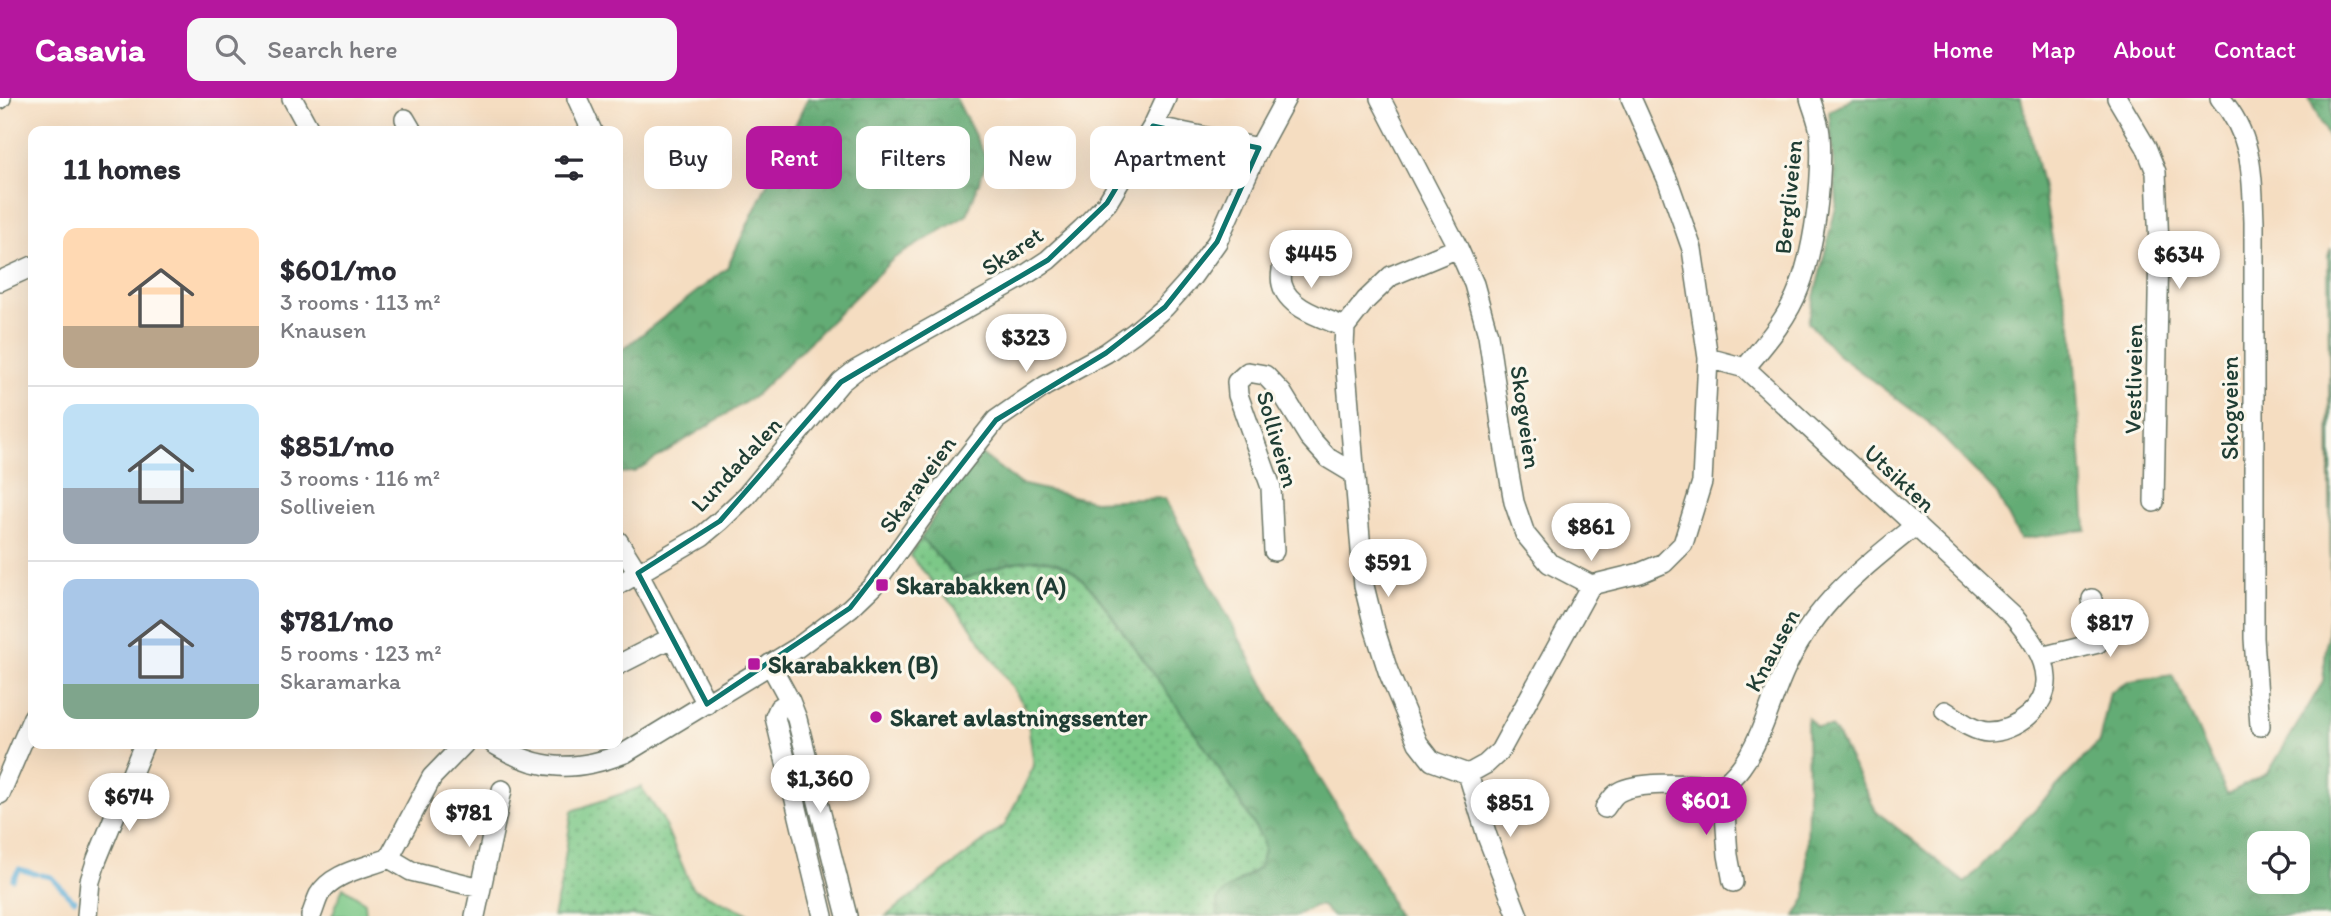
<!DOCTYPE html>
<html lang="en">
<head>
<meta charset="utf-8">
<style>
	body { margin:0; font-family:Itim,sans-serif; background:#f7f7f7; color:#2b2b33; height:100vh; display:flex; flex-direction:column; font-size:26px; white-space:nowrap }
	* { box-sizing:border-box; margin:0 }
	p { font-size:23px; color:#7c7c81 }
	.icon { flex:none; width:38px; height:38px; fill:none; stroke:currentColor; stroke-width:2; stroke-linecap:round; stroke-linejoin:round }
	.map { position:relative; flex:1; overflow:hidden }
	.panel { position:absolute; left:28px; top:28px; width:595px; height:623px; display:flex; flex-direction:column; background:#fff; border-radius:14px; box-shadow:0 7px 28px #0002 }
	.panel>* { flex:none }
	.hud { position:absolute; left:644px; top:28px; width:665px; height:63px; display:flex; gap:14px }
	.buttons { position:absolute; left:2247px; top:733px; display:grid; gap:14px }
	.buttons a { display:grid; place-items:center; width:63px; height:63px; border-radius:14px; background:#fff; box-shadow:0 7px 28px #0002; font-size:35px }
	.price { position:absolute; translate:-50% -60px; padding:0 16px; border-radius:24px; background:#fff; color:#222; font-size:23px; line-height:46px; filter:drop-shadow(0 2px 4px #0008) }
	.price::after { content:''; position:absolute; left:50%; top:42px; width:21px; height:16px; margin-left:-10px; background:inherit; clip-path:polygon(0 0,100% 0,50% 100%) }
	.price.selected { background:#b5179e; color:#fff }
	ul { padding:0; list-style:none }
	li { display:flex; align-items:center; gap:21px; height:175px; padding:0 35px }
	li+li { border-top:2px solid #e1e1e2 }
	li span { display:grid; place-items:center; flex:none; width:196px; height:140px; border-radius:14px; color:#555 }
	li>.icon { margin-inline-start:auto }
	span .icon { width:84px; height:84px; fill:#fffc; stroke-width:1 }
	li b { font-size:30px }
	h2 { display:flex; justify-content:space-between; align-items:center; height:84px; padding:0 35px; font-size:30px }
	.pill { padding:0 24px; border-radius:14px; background:#fff; box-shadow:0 7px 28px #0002; font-size:24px; line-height:63px }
	.pill.selected { background:#b5179e; color:#fff }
	header { display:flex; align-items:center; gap:42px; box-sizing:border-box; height:98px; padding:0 35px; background:#b5179e; color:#fff }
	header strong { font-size:33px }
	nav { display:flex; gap:38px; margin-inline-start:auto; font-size:24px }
	.search { width:490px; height:63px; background:#f7f7f7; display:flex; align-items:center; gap:18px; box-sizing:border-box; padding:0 24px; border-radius:14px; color:#7c7c81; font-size:26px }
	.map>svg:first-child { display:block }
	.grass { fill:url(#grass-dots); stroke:#4d825e; stroke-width:2 }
	.forest { fill:url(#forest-crowns); stroke:#427454; stroke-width:2; fill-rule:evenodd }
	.green { fill:#7bc887; stroke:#4d825e; stroke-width:2 }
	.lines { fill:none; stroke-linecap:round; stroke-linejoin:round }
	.stream { stroke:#5eafd8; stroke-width:5 }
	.street-casing { stroke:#6a7565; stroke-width:22 }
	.street { stroke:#fff; stroke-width:19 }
	.marked { fill:none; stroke:#0f766e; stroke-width:5; stroke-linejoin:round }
	.poi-dot { fill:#b5179e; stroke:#fbf7ec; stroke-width:2.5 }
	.labels { text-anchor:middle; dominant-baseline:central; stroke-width:6; stroke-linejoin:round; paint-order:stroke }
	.street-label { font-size:24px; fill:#1f3d34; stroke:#fbf7ec }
	.poi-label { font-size:24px; font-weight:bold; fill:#1f3d34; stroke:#fbf7ec; text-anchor:start }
</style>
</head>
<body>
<header>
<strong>Casavia</strong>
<div class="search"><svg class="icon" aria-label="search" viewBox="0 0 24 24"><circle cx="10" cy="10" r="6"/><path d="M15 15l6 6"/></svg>Search here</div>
<nav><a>Home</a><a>Map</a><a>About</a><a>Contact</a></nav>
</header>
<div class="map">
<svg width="2331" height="818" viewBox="0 0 2331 818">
	<defs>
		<pattern id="grass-dots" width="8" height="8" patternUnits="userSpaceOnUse" patternTransform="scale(1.75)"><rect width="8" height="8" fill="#7bc887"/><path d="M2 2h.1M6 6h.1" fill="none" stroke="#64a46f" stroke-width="1.8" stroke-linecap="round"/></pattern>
		<pattern id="forest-crowns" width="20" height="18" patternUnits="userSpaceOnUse" patternTransform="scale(1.75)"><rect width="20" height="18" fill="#64ac74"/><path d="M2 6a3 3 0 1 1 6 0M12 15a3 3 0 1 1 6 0" fill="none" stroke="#528d60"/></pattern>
	</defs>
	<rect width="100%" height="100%" fill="#fbf7ec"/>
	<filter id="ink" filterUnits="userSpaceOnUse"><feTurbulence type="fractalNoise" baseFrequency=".0143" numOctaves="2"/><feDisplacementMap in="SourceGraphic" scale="14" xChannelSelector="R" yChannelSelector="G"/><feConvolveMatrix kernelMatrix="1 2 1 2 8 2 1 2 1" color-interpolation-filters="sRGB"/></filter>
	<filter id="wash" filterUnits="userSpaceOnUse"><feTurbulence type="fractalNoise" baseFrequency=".00686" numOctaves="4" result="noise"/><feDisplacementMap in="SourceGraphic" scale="28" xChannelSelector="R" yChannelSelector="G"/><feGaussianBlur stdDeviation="1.57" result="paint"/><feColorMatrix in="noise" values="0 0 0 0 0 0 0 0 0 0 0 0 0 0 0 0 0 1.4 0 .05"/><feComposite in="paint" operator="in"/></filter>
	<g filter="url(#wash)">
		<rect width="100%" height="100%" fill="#f5ddc1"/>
		<path class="grass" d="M921,440l39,42c29,-9 62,-26 92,-18 6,1 15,4 20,8 21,17 38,44 54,66 49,65 95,132 136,203l2,10 -4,18c-17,12 -46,25 -42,49h-332l119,-91 29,-59 -8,-58 -60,-88 -56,-64z
			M641,689l21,31 30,70 62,28h-201l8,-32 11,-73z"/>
		<path class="forest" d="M808,0h148l31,62 -20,55 -74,44 -138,137 -121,76 -16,1v-120l109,-85z
			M1854,0h167l21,85 13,72 18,79 13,196 -66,9 -23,-45 -69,-72 -91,-68 -29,-32 29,-119 -8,-92z
			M2309,0h22v45z
			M2331,150v668h-536l11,-18 2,-94 -1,-87 9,10h15l8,11 37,73 89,72 134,-141 11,-50 20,-11 43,-6 54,119 41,-21 55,-91 8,-93 -3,-333zM2259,746h39v38h-39z
			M975,351l45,35 74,17 71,-3 108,204 106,173 18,41h-65l-10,-10h-8l-19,10h-77l-1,-15 6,-8 37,-26 4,-18 -2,-10c-41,-71 -87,-138 -136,-203 -18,-25 -39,-62 -69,-73 -31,-11 -67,8 -97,17l-39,-42z"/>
		<path class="green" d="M343,789l22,15 1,14h-34z"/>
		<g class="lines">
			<path class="stream" d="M41,777l10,2 20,21 4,2
				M13,781l6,-10 17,5"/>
		</g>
	</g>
	<g filter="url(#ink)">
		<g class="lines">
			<g class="street-casing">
				<path id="street" d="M292,0l18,33
					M577,0l15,33
					M1380,0l78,150 16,36 14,51 18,122 8,45 11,32 24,29 42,22 49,-12 24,-10 19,-19 19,-62 6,-124 -16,-109 -24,-68 -37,-83
					M2117,0l29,49 10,25 3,75 -5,255
					M2220,0c33,38 32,75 34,124v416l6,88
					M0,1l1,-1
					M405,21l7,12
					M1153,28l106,22
					M1288,147c-2,11 -9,28 -6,39 6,25 42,34 63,43
					M1458,150l-67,28 -25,24 -21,27 -1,19 20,240 11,44 13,41 30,72 14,18 36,13 18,-10 14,-13 91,-166
					M0,183l33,-15
					M1708,260l37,10 269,249c14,18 31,37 32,61 2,29 -31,54 -58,54 -16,-1 -30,-13 -43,-21
					M1745,270c20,-24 43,-50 54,-80 16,-41 24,-110 21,-154 -1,-12 -7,-25 -10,-36
					M618,443l20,32 69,131
					M1274,453l-3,-64 -33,-92 -1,-13 11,-10 17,3 17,18 27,44 19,21 25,15
					M618,487l84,-49 18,-15 26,-25 95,-114 15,-12 163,-91 29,-19 34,-31 25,-26 46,-77 13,-28
					M2041,559l57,-14 -6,-44
					M770,566l20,37 7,18 50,197
					M618,567l53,-27
					M790,603l-11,7 -4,9 48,199
					M464,646l-32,33 -43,81 22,13 70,17
					M494,646c45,28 82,28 131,9l172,-105 53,-40 23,-22 72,-101 51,-65 49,-34 61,-33 28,-20 31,-26 27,-30 25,-35 42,-94 27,-50
					M1468,676l19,62 31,80
					M1723,688l5,69 5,27
					M0,696l33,-77
					M1605,710c4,-5 8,-13 14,-16 21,-12 79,-7 104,-6 6,-6 13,-12 18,-19 22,-29 30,-70 46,-102 31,-64 75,-97 129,-140
					M87,818l3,-35 7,-22 47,-115
					M311,818c3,-7 5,-15 8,-21 13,-23 48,-27 70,-37
					M475,818l27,-126"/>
			</g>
			<use href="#street" class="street"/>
		</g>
	</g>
	<path class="marked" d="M1153,28l106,22 -42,94 -52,65 -59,46 -110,67 -146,188 -143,96 -69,-131 82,-52 121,-139 207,-122 59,-57z"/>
	<g class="poi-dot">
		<rect x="875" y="480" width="14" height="14" rx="3.5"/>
		<rect x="747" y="559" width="14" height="14" rx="3.5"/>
		<circle cx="876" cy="619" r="7"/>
	</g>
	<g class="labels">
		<g class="street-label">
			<text transform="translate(1788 99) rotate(-84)">Bergliveien</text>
			<text transform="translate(1012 153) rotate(-34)">Skaret</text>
			<text transform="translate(2133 281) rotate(-89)">Vestliveien</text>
			<text transform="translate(2229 310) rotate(-90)">Skogveien</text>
			<text transform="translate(1526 319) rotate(82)">Skogveien</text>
			<text transform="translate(1278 341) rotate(74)">Solliveien</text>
			<text transform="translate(736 366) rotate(-47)">Lundadalen</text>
			<text transform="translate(1900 380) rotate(43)">Utsikten</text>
			<text transform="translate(917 386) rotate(-54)">Skaraveien</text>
			<text transform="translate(1772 552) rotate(-62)">Knausen</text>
		</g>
		<g class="poi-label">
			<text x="896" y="487">Skarabakken (A)</text>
			<text x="768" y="566">Skarabakken (B)</text>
			<text x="890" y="619">Skaret avlastningssenter</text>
		</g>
	</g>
</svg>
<div class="buttons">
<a><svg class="icon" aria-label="locate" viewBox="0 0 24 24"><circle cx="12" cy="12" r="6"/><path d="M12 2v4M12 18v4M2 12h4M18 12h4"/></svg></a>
</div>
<b class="price" style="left:1311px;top:192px">$445</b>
<b class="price" style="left:2179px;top:193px">$634</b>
<b class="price" style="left:1026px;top:276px">$323</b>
<b class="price" style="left:1591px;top:465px">$861</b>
<b class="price" style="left:1388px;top:501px">$591</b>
<b class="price" style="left:2110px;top:561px">$817</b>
<b class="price" style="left:820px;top:717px">$1,360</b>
<b class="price" style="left:129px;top:735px">$674</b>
<b class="price selected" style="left:1706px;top:739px">$601</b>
<b class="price" style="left:1510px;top:741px">$851</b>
<b class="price" style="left:469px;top:751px">$781</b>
<div class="hud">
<a class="pill">Buy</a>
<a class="pill selected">Rent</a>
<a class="pill">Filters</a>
<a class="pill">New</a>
<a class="pill">Apartment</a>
</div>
<section class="panel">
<h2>11 homes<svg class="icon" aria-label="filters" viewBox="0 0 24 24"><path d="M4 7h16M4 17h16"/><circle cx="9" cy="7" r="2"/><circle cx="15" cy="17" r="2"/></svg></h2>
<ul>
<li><span style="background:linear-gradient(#ffd9b3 70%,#b9a48a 0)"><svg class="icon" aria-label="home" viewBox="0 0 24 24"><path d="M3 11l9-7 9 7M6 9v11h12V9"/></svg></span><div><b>$601/mo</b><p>3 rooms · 113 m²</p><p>Knausen</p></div></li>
<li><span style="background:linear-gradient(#bfe0f5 60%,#9aa5b1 0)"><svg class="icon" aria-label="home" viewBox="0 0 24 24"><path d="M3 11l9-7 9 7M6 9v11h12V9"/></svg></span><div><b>$851/mo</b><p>3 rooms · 116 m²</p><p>Solliveien</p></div></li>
<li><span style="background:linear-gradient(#a9c7e8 75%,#7fa58c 0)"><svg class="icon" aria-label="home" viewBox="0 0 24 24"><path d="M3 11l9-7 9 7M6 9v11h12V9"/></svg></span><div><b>$781/mo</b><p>5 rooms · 123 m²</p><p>Skaramarka</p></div></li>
</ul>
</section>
</div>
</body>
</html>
